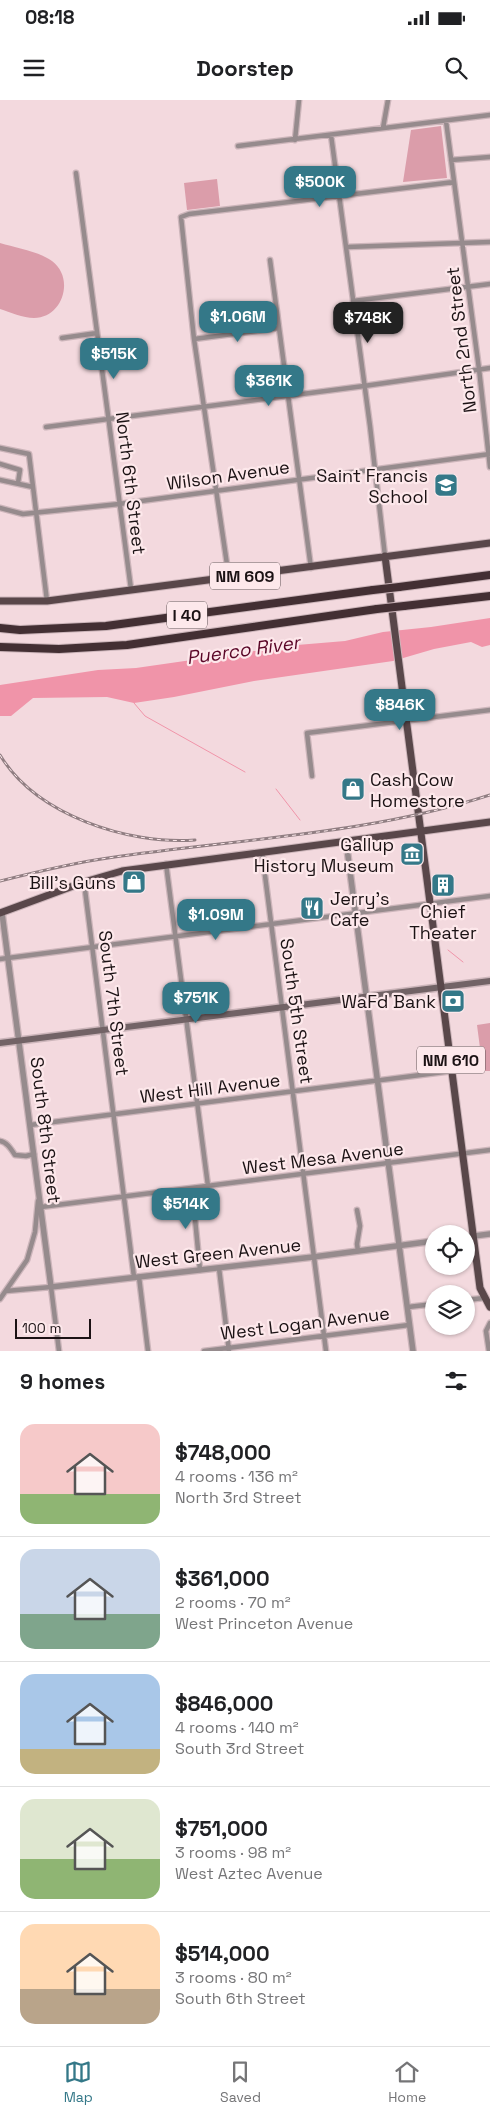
<!DOCTYPE html>
<html lang="en">
<head>
<meta charset="utf-8">
<style>
	body { margin:0; font-family:"Space Grotesk",sans-serif; background:#f6f6f6; color:#202124; height:100vh; display:flex; flex-direction:column; font-size:19px; white-space:nowrap }
	* { box-sizing:border-box; margin:0 }
	p { font-size:16px; color:#757577 }
	.icon { flex:none; width:28px; height:28px; fill:none; stroke:currentColor; stroke-width:2; stroke-linecap:round; stroke-linejoin:round }
	.map { position:relative; height:1251px; overflow:hidden }
	.details { display:flex; flex-direction:column; background:#fff; flex:1 }
	.details>* { flex:none }
	.tools { position:absolute; left:425px; top:1125px; display:grid; gap:10px }
	.tools a { display:grid; place-items:center; width:50px; height:50px; border-radius:50%; background:#fff; box-shadow:0 1px 4px #0004; font-size:25px }
	.scale { position:absolute; left:15px; bottom:12px; width:76px; box-sizing:border-box; padding-left:5px; border:2px solid #1b1214; border-top:0; font-size:14px; line-height:18px; white-space:nowrap; color:#1b1214; -webkit-text-stroke:4px #fde8eb; paint-order:stroke }
	.price { position:absolute; translate:-50% -42px; padding:0 11px; border-radius:10px; background:#347888; color:#fff; font-size:16px; line-height:32px; filter:drop-shadow(0 1px 2px #0008) }
	.price::after { content:''; position:absolute; left:50%; top:30px; width:15px; height:11px; margin-left:-8px; background:inherit; clip-path:polygon(0 0,100% 0,50% 100%) }
	.price.current { background:#222; color:#fff }
	ul { padding:0; list-style:none }
	li { display:flex; align-items:center; gap:15px; height:125px; padding:0 20px }
	li+li { border-top:1px solid #e0e0e0 }
	li span { display:grid; place-items:center; flex:none; width:140px; height:100px; border-radius:15px; color:#555 }
	li>.icon { margin-inline-start:auto }
	span .icon { width:60px; height:60px; fill:#fffc; stroke-width:1 }
	li b { font-size:21px }
	h2 { display:flex; justify-content:space-between; align-items:center; height:60px; padding:0 20px; font-size:21px }
	.status { display:flex; justify-content:space-between; align-items:center; height:35px; padding:0 25px; background:#fff; direction:ltr }
	.status svg { height:14px; fill:currentColor }
	header { display:flex; justify-content:space-between; align-items:center; height:65px; padding:0 20px; background:#fff; font-size:22px; font-weight:700 }
	.tabs { display:flex; justify-content:space-around; align-items:center; height:70px; border-top:1px solid #e0e0e0; background:#fff; font-size:14px; color:#757577 }
	.tabs a { display:grid; justify-items:center; gap:2px }
	.tabs .current { color:#347888 }
	.map>svg:first-child { display:block }
	.green { fill:#db9daa }
	.water { fill:#f094a9 }
	.lines { fill:none; stroke-linecap:round; stroke-linejoin:round }
	.stream { stroke:#f094a9; stroke-width:1 }
	.minor-casing { stroke:#ccb5ba; stroke-width:7 }
	.tertiary-casing { stroke:#ccb5ba; stroke-width:8 }
	.secondary-casing { stroke:#ccb5ba; stroke-width:9 }
	.primary-casing { stroke:#ccb5ba; stroke-width:9 }
	.motorway-casing { stroke:#ccb5ba; stroke-width:10 }
	.minor { stroke:#968b8d; stroke-width:4.5 }
	.tertiary { stroke:#968b8d; stroke-width:5.5 }
	.secondary { stroke:#726366; stroke-width:6 }
	.primary { stroke:#59474a; stroke-width:7 }
	.motorway { stroke:#432f33; stroke-width:8 }
	.rail-casing { stroke:#907e82; stroke-width:3 }
	.rail { stroke:#fde8eb; stroke-width:1; stroke-dasharray:4; stroke-linecap:butt }
	.motorway-bridge-casing { stroke:#ccb5ba; stroke-width:10; stroke-linecap:butt }
	.motorway-bridge { stroke:#432f33; stroke-width:8 }
	.labels { text-anchor:middle; dominant-baseline:central; stroke-width:4.5; stroke-linejoin:round; paint-order:stroke }
	.shield { fill:#fde8eb; stroke:#5f5254; stroke-width:1 }
	.shield-label { font-size:16px; font-weight:bold; fill:#1b1214 }
	.street-label { font-size:18px; fill:#1b1214; stroke:#fde8eb }
	.poi-label { font-size:18px; fill:#1b1214; stroke:#fde8eb; text-anchor:end }
	.water-label { font-size:19px; font-style:italic; fill:#5a0627; stroke:#fde8eb }
</style>
</head>
<body>
<div class="status"><b>08:18</b><svg viewBox="0 0 49 12"><path d="M0 12V9h3v3zM5 12V6h3v6zM10 12V3h3v9zM15 12V0h3v12zM26 1h20v11H26zM47 4h2v5h-2z"/></svg></div>
<header><svg class="icon" aria-label="menu" viewBox="0 0 24 24"><path d="M4 6h16M4 12h16M4 18h16"/></svg>Doorstep<svg class="icon" aria-label="search" viewBox="0 0 24 24"><circle cx="10" cy="10" r="6"/><path d="M15 15l6 6"/></svg></header>
<div class="map">
<svg width="490" height="1251" viewBox="0 0 490 1251">
	<rect width="100%" height="100%" fill="#f3d9de"/>
	<path class="green" d="M441,26l6,52 -44,4 8,-52z
		M217,79l3,27 -33,4 -3,-27z
		M0,143c16,5 38,8 52,18 23,17 11,57 -18,57 -11,0 -24,-6 -34,-9z
		M490,923v48h-7l-6,-46z"/>
	<path class="water" d="M490,518v27l-8,2 -11,-5 -37,7 -41,12 -139,20 -80,16 -40,6 -27,-6 -74,1 -22,18h-11v-31l98,-15 38,-2 161,-23 48,-4 38,-9 48,-5z"/>
	<g class="lines">
		<path class="stream" d="M134,603l11,13 100,56
			M276,689l24,31
			M448,850l15,12"/>
		<g class="minor-casing">
			<path id="minor" d="M446,21l33,248 11,98
				M383,28l5,-28
				M331,35l39,291 15,130
				M295,40l4,-40
				M238,46l252,-31
				M451,60l39,-3
				M76,73l55,416
				M347,147l143,-5
				M270,160l41,308
				M353,201l137,-17
				M62,238l35,-5
				M194,239l85,-11
				M46,327l318,-41 126,-18
				M0,348l29,6 18,147
				M0,364l20,6 -2,13
				M0,380l33,7
				M0,408l23,6 96,-10 371,-50
				M229,478l-35,-239 -13,-122 8,-3 265,-32
				M312,676l-5,-43 183,-23
				M262,752l64,499
				M166,764l42,322
				M84,782l50,395
				M0,859l490,-63
				M30,1025l422,-54
				M0,1041c7,1 11,8 15,14l11,1 8,-2
				M192,1088l8,82
				M41,1107l449,-57
				M357,1110l3,16 -3,18 1,7
				M219,1168l10,83
				M139,1177l9,74
				M6,1191l45,-4 8,64
				M0,1199l27,-39 8,-28 3,-31
				M466,1200l18,-2
				M408,1207l26,-3
				M204,1251l205,-26
				M489,1251l-3,-20 4,-8"/>
		</g>
		<g class="tertiary-casing">
			<path id="tertiary" d="M346,741l67,510
				M2,813l49,374 262,-30 121,-16
				M466,1137l24,-3"/>
		</g>
		<g class="secondary-casing">
			<path id="secondary" d="M0,943l490,-62"/>
		</g>
		<g class="primary-casing">
			<path id="primary" d="M385,456l95,732 10,19
				M0,501h47l443,-58
				M0,813l84,-31 38,-11 368,-49"/>
		</g>
		<g class="motorway-casing">
			<path id="motorway" d="M399,487l91,-12
				M404,506l86,-10
				M0,528l20,2 86,-4 267,-36
				M0,547l59,2 68,-4 250,-36"/>
		</g>
		<use href="#minor" class="minor"/>
		<use href="#tertiary" class="tertiary"/>
		<use href="#secondary" class="secondary"/>
		<use href="#primary" class="primary"/>
		<use href="#motorway" class="motorway"/>
		<g class="rail-casing">
			<path id="rail" d="M0,655c36,60 128,90 195,85
				M0,781c36,-9 72,-18 108,-23 127,-19 259,-23 382,-63"/>
		</g>
		<use href="#rail" class="rail"/>
		<g class="motorway-bridge-casing">
			<path id="motorway-bridge" d="M373,490l26,-3
				M377,509l27,-3"/>
		</g>
		<use href="#motorway-bridge" class="motorway-bridge"/>
	</g>
	<defs>
		<g id="school-square" transform="scale(1.25)"><rect x="-9" y="-9" width="18" height="18" rx="4" fill="#347888" stroke="#fde8eb"/><path d="M0-5L7-2L0 1L-7-2ZM-4 1L0 2.5L4 1V4Q0 6-4 4Z" fill="#fff"/></g>
		<g id="shop-square" transform="scale(1.25)"><rect x="-9" y="-9" width="18" height="18" rx="4" fill="#347888" stroke="#fde8eb"/><path d="M-5-2.5h2.3a2.7 3.5 0 0 1 5.4 0H5L5.5 6h-11ZM-1.5-2.5h3a1.5 2.3 0 0 0-3 0Z" fill="#fff"/></g>
		<g id="museum-square" transform="scale(1.25)"><rect x="-9" y="-9" width="18" height="18" rx="4" fill="#347888" stroke="#fde8eb"/><path d="M0-6L6-3V-2H-6V-3ZM-5-1h2V3h-2ZM-1-1h2V3h-2ZM3-1h2V3H3ZM-6 4H6V6H-6Z" fill="#fff"/></g>
		<g id="building-square" transform="scale(1.25)"><rect x="-9" y="-9" width="18" height="18" rx="4" fill="#347888" stroke="#fde8eb"/><path d="M-4-6H4V6H1V3H-1V6H-4ZM-2.5-4.3h1.7v1.8h-1.7ZM.8-4.3h1.7v1.8H.8ZM-2.5-1h1.7V.8h-1.7ZM.8-1h1.7V.8H.8Z" fill="#fff"/></g>
		<g id="restaurant-square" transform="scale(1.25)"><rect x="-9" y="-9" width="18" height="18" rx="4" fill="#347888" stroke="#fde8eb"/><path d="M-5-6h1v4h1v-4h1v4h1v-4h1v5L-1.5 .5V6h-2V.5L-5-1ZM5-6V6H3V1.5H1.5Q1.5-4 5-6Z" fill="#fff"/></g>
		<g id="bank-square" transform="scale(1.25)"><rect x="-9" y="-9" width="18" height="18" rx="4" fill="#347888" stroke="#fde8eb"/><path d="M-6-4H6V4H-6ZM0-2.3a2.3 2.3 0 1 0 0 4.6a2.3 2.3 0 1 0 0-4.6Z" fill="#fff"/></g>
	</defs>
	<g fill-rule="evenodd">
		<use href="#school-square" x="446" y="385"/>
		<use href="#shop-square" x="353" y="689"/>
		<use href="#museum-square" x="412" y="754"/>
		<use href="#shop-square" x="134" y="782"/>
		<use href="#building-square" x="443" y="785"/>
		<use href="#restaurant-square" x="312" y="808"/>
		<use href="#bank-square" x="453" y="901"/>
	</g>
	<g class="labels">
		<g class="shield">
			<rect x="210" y="462.5" width="70" height="27" rx="4"/>
			<rect x="167" y="501.5" width="40" height="27" rx="4"/>
			<rect x="417" y="946.5" width="68" height="27" rx="4"/>
		</g>
		<g class="shield-label">
			<text x="245" y="476">NM 609</text>
			<text x="187" y="515">I 40</text>
			<text x="451" y="960">NM 610</text>
		</g>
		<g class="street-label">
			<text transform="translate(461 240) rotate(-97)">North 2nd Street</text>
			<text transform="translate(228 375) rotate(-8)">Wilson Avenue</text>
			<text transform="translate(131 383) rotate(83)">North 6th Street</text>
			<text transform="translate(114 903) rotate(83)">South 7th Street</text>
			<text transform="translate(297 911) rotate(82)">South 5th Street</text>
			<text transform="translate(210 988) rotate(-7)">West Hill Avenue</text>
			<text transform="translate(46 1030) rotate(83)">South 8th Street</text>
			<text transform="translate(323 1058) rotate(-7)">West Mesa Avenue</text>
			<text transform="translate(218 1153) rotate(-6)">West Green Avenue</text>
			<text transform="translate(305 1223) rotate(-7)">West Logan Avenue</text>
		</g>
		<g class="poi-label">
			<text x="428" y="375">Saint Francis<tspan x="428" dy="21">School</tspan></text>
			<text x="370" y="679" text-anchor="start">Cash Cow<tspan x="370" dy="21">Homestore</tspan></text>
			<text x="394" y="744">Gallup<tspan x="394" dy="21">History Museum</tspan></text>
			<text x="116" y="782">Bill's Guns</text>
			<text x="330" y="798" text-anchor="start">Jerry's<tspan x="330" dy="21">Cafe</tspan></text>
			<text x="443" y="811" text-anchor="middle">Chief<tspan x="443" dy="21">Theater</tspan></text>
			<text x="436" y="901">WaFd Bank</text>
		</g>
		<g class="water-label">
			<text transform="translate(243 550) rotate(-8)">Puerco River</text>
		</g>
	</g>
</svg>
<div class="tools">
<a><svg class="icon" aria-label="locate" viewBox="0 0 24 24"><circle cx="12" cy="12" r="6"/><path d="M12 2v4M12 18v4M2 12h4M18 12h4"/></svg></a>
<a><svg class="icon" aria-label="layers" viewBox="0 0 24 24"><path d="M12 4l9 5-9 5-9-5zM3 14l9 5 9-5"/></svg></a>
</div>
<div class="scale">100 m</div>
<b class="price" style="left:320px;top:108px">$500K</b>
<b class="price" style="left:238px;top:243px">$1.06M</b>
<b class="price current" style="left:368px;top:244px">$748K</b>
<b class="price" style="left:114px;top:280px">$515K</b>
<b class="price" style="left:269px;top:307px">$361K</b>
<b class="price" style="left:400px;top:631px">$846K</b>
<b class="price" style="left:216px;top:841px">$1.09M</b>
<b class="price" style="left:196px;top:924px">$751K</b>
<b class="price" style="left:186px;top:1130px">$514K</b>
</div>
<section class="details">
<h2>9 homes<svg class="icon" aria-label="filters" viewBox="0 0 24 24"><path d="M4 7h16M4 17h16"/><circle cx="9" cy="7" r="2"/><circle cx="15" cy="17" r="2"/></svg></h2>
<ul>
<li><span style="background:linear-gradient(#f6c9c9 70%,#8fb573 0)"><svg class="icon" aria-label="home" viewBox="0 0 24 24"><path d="M3 11l9-7 9 7M6 9v11h12V9"/></svg></span><div><b>$748,000</b><p>4 rooms · 136 m²</p><p>North 3rd Street</p></div></li>
<li><span style="background:linear-gradient(#c9d6e8 65%,#7fa58c 0)"><svg class="icon" aria-label="home" viewBox="0 0 24 24"><path d="M3 11l9-7 9 7M6 9v11h12V9"/></svg></span><div><b>$361,000</b><p>2 rooms · 70 m²</p><p>West Princeton Avenue</p></div></li>
<li><span style="background:linear-gradient(#a9c7e8 75%,#c2b280 0)"><svg class="icon" aria-label="home" viewBox="0 0 24 24"><path d="M3 11l9-7 9 7M6 9v11h12V9"/></svg></span><div><b>$846,000</b><p>4 rooms · 140 m²</p><p>South 3rd Street</p></div></li>
<li><span style="background:linear-gradient(#dfe7d0 60%,#8fb573 0)"><svg class="icon" aria-label="home" viewBox="0 0 24 24"><path d="M3 11l9-7 9 7M6 9v11h12V9"/></svg></span><div><b>$751,000</b><p>3 rooms · 98 m²</p><p>West Aztec Avenue</p></div></li>
<li><span style="background:linear-gradient(#ffd9b3 65%,#b9a48a 0)"><svg class="icon" aria-label="home" viewBox="0 0 24 24"><path d="M3 11l9-7 9 7M6 9v11h12V9"/></svg></span><div><b>$514,000</b><p>3 rooms · 80 m²</p><p>South 6th Street</p></div></li>
</ul>
</section>
<nav class="tabs">
<a class="current"><svg class="icon" aria-label="map" viewBox="0 0 24 24"><path d="M3 6l6-2 6 2 6-2v14l-6 2-6-2-6 2zM9 4v14M15 6v14"/></svg>Map</a>
<a><svg class="icon" aria-label="saved" viewBox="0 0 24 24"><path d="M7 4h10v16l-5-4-5 4z"/></svg>Saved</a>
<a><svg class="icon" aria-label="home" viewBox="0 0 24 24"><path d="M3 11l9-7 9 7M6 9v11h12V9"/></svg>Home</a>
</nav>
</body>
</html>
